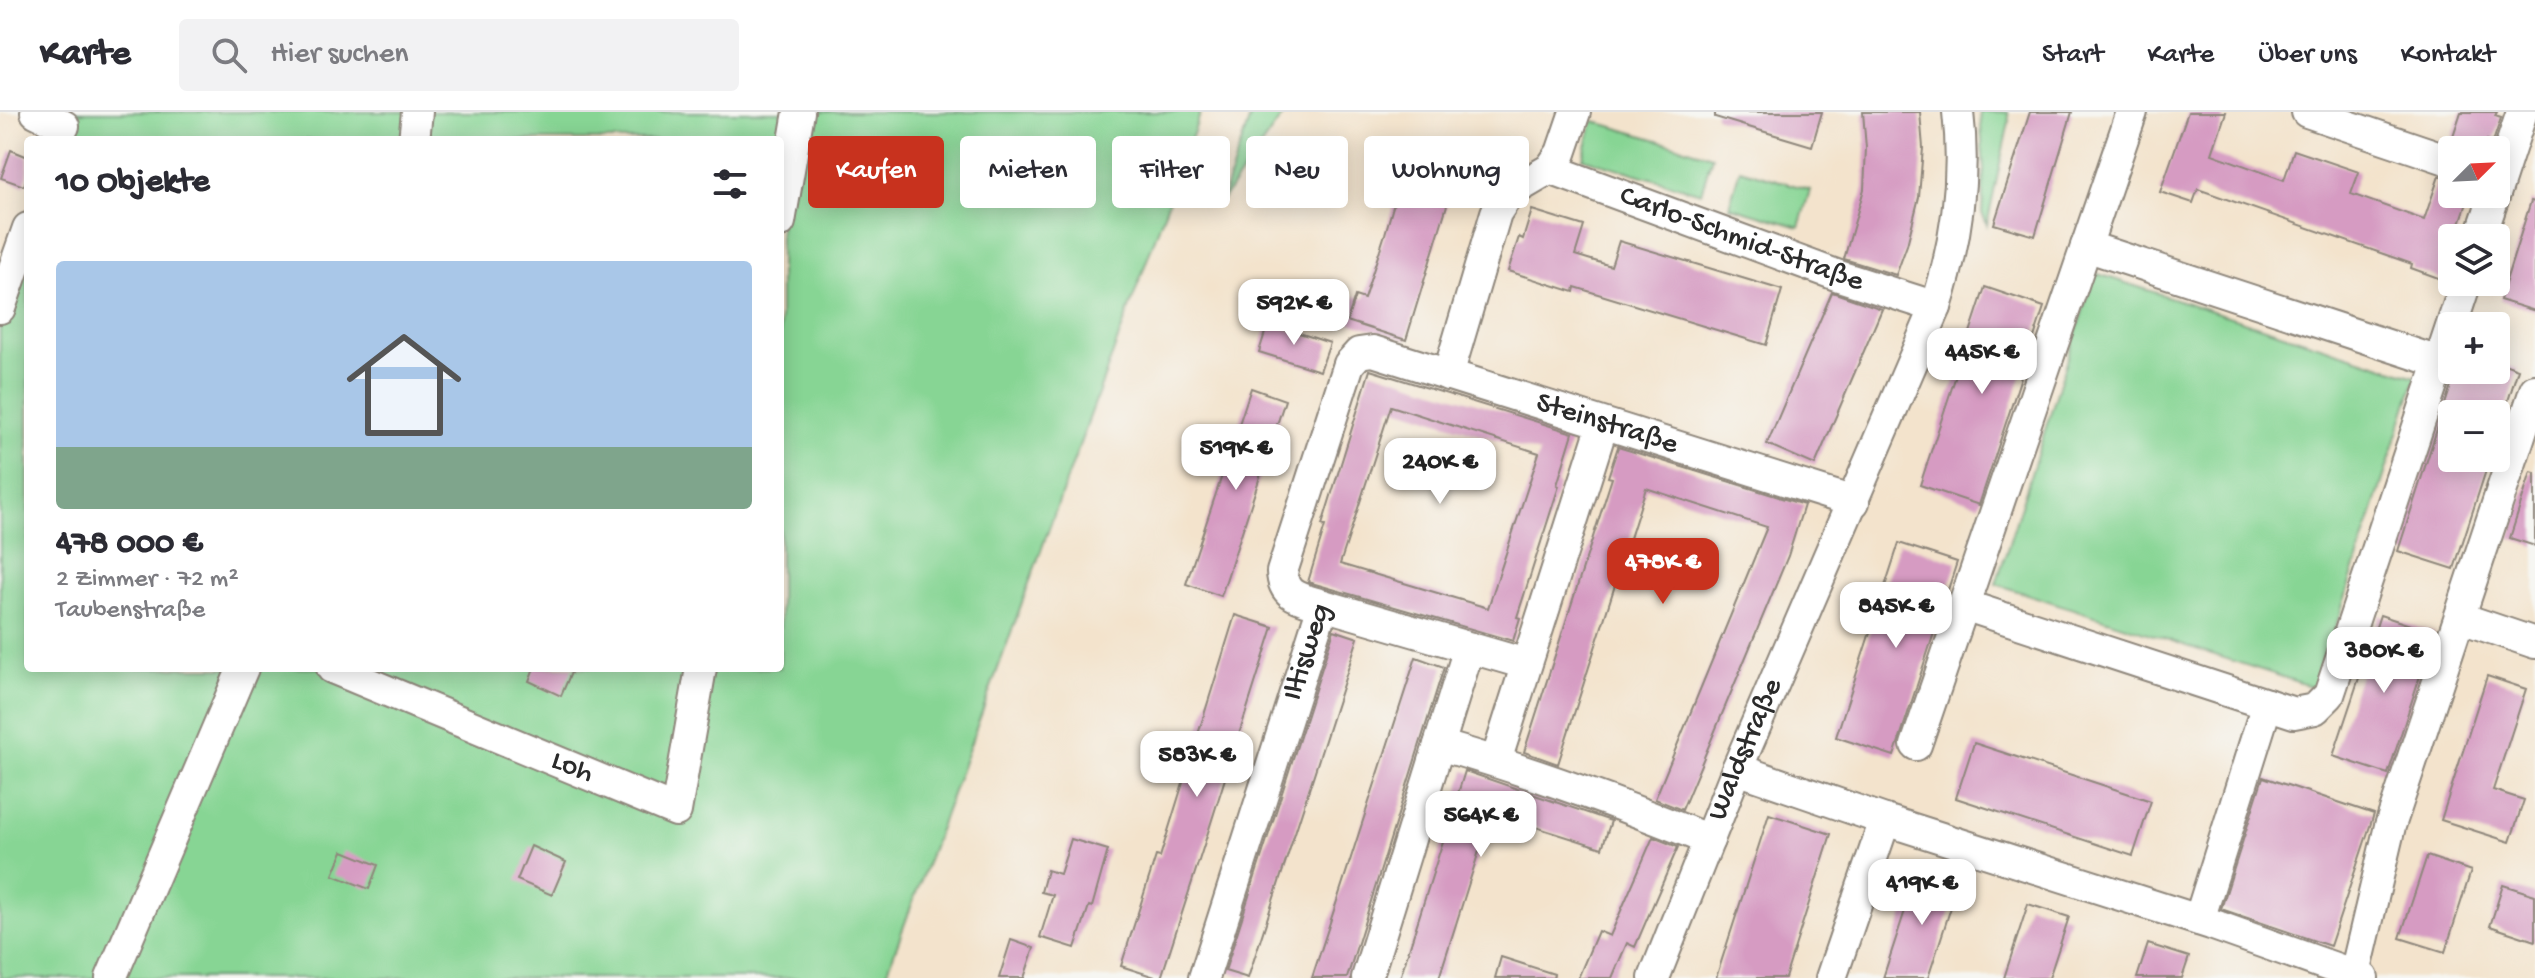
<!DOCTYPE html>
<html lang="de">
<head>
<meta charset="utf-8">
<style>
	body { margin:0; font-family:"Gochi Hand",sans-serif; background:#f2f2f3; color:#2b2b33; height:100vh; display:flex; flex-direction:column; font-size:30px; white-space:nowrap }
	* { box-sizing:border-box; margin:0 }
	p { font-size:26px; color:#7c7c81 }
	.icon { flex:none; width:44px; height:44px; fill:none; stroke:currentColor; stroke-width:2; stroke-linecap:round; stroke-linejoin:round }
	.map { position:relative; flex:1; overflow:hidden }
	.drawer { position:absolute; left:24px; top:24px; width:760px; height:536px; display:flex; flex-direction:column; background:#fff; border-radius:8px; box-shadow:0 4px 20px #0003 }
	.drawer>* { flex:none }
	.hud { position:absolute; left:808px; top:24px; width:760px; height:72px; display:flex; gap:16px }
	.needle { width:52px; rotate:66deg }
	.fabs { position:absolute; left:2438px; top:24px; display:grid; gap:16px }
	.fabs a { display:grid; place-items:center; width:72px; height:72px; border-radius:8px; background:#fff; box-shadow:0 4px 20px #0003; font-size:40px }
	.price { position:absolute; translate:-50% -68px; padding:0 18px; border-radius:16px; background:#fff; color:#222; font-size:26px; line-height:52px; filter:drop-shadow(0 2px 4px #0008) }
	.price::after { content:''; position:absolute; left:50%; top:48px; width:24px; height:18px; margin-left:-12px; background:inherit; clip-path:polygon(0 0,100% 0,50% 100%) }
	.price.on { background:#c8321e; color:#fff }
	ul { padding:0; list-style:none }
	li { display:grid; align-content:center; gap:16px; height:424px; padding:0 32px }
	li span { display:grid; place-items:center; height:248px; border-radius:8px; color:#555 }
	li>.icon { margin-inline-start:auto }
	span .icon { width:144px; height:144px; fill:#fffc; stroke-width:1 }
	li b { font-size:34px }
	h2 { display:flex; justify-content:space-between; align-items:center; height:96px; padding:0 32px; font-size:34px }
	.pill { padding:0 28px; border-radius:8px; background:#fff; box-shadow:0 4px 20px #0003; font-size:28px; line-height:72px }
	.pill.on { background:#c8321e; color:#fff }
	header { display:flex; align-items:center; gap:48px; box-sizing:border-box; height:112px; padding:0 40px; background:#fff; border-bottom:2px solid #e1e1e2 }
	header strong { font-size:38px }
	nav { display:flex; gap:44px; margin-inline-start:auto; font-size:28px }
	.search { width:560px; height:72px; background:#f2f2f3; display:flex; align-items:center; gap:20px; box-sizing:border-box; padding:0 28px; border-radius:8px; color:#7c7c81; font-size:30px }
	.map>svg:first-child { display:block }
	.green { fill:#87d594; stroke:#598060; stroke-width:2 }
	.building { fill:#d69bc2; fill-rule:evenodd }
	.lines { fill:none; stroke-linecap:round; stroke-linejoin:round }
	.minor-casing { stroke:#8f877c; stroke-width:34 }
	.minor { stroke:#fff; stroke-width:30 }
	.labels { text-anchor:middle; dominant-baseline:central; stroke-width:8; stroke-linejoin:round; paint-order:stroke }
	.street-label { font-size:30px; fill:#2b2b2b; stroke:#f6f6f2 }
</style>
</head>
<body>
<header>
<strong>Karte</strong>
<div class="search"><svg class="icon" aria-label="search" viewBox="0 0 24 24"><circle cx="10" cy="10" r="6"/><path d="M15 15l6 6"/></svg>Hier suchen</div>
<nav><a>Start</a><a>Karte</a><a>Über uns</a><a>Kontakt</a></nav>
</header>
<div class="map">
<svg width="2535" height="866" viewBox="0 0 2535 866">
	<rect width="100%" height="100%" fill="#f6f6f2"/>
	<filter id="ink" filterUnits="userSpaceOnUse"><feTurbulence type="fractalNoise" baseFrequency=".0125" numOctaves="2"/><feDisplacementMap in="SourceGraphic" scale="16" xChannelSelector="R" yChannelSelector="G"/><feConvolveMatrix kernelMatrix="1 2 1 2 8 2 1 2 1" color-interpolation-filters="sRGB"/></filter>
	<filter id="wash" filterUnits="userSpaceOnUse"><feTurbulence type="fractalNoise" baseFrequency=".006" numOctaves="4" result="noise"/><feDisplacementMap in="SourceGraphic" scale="32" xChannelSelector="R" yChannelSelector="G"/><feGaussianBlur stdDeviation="1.8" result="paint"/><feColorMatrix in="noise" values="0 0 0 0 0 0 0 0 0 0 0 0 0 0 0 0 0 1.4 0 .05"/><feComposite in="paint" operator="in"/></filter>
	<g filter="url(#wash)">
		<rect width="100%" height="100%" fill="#f3e3cc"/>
		<path class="green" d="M72,0h1129l-316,866h-885v-658l28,-81v429h752v-528h-718z
			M1252,0h33l-64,90z
			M1980,0h28l1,10 -22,103 -5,-12 2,-43z
			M1593,9l119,35 -11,37 -118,-35z
			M1740,57l70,21 -11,37 -70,-21z
			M2095,161l321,104 -100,311 -320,-104z"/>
		<g id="blocks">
			<path class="building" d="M1715,0h107l-10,34 -97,-29z
				M1863,0h57l3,36 -4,49 -12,48 -11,30 -52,-16 20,-70 2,-41z
				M2030,0h42l-37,124 -41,-12z
				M2188,0h38l-14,42 72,26 10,-30 65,22 -8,22 73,26 15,-44 13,3v15h18l-15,44h-3v9l-11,32 -30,-11 1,-4 -214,-75 -5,14 -33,-11z
				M2461,0h36l-2,4 6,2 -8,24 -6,-2 -3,10h-18l-15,-8z
				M11,38l17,7v17l-4,12 -23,-8z
				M1393,62l58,18 -45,148 -59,-19 8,-25 9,3 21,-65 9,-31 -10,-3z
				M2531,89l4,1v109l-35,-11z
				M1532,98l52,16 -9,29 36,11 8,-25 163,49 -16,55 -191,-58 -1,5 -66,-21 11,-34 4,2z
				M1985,175l59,20 -65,198 -59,-20z
				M1832,180l50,17 -67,156 -48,-21z
				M1268,211l62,20 -10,28 -61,-19z
				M2496,249l22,8 -14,45h-52v44h38l-36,111 -56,-18 58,-181h40z
				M1370,258l203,63 -16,52 2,1 -42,131 3,1 -7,23 -205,-59 17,-56 -3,-1zM1391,294l148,47 -51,155 -148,-44z
				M1251,276l34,12 -64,196 -35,-12z
				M1618,335l186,58 -16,51 -106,254 -27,-11 112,-272 -121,-39 -88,276 -34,-12 88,-274 -4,-1z
				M2531,360l4,1v73l-25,-8z
				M1899,431l58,19 -63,194 -58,-19z
				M1235,503l38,12 -70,221 -42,130h-3l-37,-12 35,-110 4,1z
				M2380,503l54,18 -46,141 -55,-18z
				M1334,518l24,8 -110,340 -23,-7z
				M1416,545l28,10 -97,311h-35z
				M534,556h39l-12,28 -32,-15z
				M2487,564l39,13 -33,101 31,10 -14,42 -69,-22z
				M1974,631l177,58 -18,55 -177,-58z
				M1465,659l146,50 -9,27 -111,-35 -52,165h-39z
				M2263,665l111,37 -44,132 -109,-37z
				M1769,702l62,20 -46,144h-69z
				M1653,725l25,10 -43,100 -8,-4 -15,35h-34l20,-47 12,5z
				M1071,727l37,11 -16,57 -3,-1 -14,42 -35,-11 13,-42 -12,-3 6,-22 13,4z
				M531,734l35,16 -14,33 -35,-15z
				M343,739l35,14 -9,24 -36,-14z
				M2427,744l44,15 -26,81 -45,-14z
				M1919,756l40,14 -15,47 -16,49h-45z
				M2503,773l32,10v46l-45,-15z
				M2028,792l41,13 -20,61h-45z
				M1011,828l23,8 -10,30h-25z
				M2148,832l41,13 -7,21h-45z
				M1501,845l53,17 -1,4h-58z"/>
		</g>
	</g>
	<g filter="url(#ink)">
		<use href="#blocks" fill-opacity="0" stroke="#8f877c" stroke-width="2"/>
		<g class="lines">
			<g class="minor-casing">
				<g id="minor">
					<path d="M36,0l28,14"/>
					<path d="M2307,0l145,49"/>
					<path d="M414,28l3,-28"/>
					<path id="s1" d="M1550,57l289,107 97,31"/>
					<path d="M2496,79l26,-79"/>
					<path d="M780,110l19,-110"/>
					<path d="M2480,126l15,-44"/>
					<path d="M2086,134l353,116"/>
					<path d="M0,196l28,-80"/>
					<path d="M1448,263l48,-162 13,-20 41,-24 11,-16 14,-41"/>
					<path d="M1964,493l330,108 21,-4 14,-14 137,-413"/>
					<path d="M2461,506l74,25"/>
					<path id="s2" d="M1526,552l-203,-59c-21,-7 -40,-7 -41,-33l67,-208 10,-11 14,-2 481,151"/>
					<path id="s3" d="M332,556l344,143 25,-143"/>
					<path d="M1439,633c92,26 181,59 270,95"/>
					<path d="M1916,633l216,-633"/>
					<path d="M1496,649l107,-337"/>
					<path d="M1737,657l148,51 326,104 152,54"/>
					<path d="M2199,808l68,-216"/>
					<path d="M111,866l132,-310"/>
					<path id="s4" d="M1204,866l119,-373"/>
					<path d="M1367,866l102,-330"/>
					<path id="s5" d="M1654,866l83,-209 199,-462c20,-63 30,-129 22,-195"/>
					<path d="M1831,866l54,-158"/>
					<path d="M2354,866l36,-152 145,-436"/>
				</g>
			</g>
			<use href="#minor" class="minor"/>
		</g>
	</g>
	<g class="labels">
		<g class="street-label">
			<text stroke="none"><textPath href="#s1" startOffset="204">Carlo-Schmid-Straße</textPath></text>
			<text stroke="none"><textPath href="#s2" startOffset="762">Steinstraße</textPath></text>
			<text stroke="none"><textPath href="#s4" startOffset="342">Iltisweg</textPath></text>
			<text stroke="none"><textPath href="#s5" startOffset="246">Waldstraße</textPath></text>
			<text stroke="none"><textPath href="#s3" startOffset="260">Loh</textPath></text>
		</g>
	</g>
</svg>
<div class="fabs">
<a><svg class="needle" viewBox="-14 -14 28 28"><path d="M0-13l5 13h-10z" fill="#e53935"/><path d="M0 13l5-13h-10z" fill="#7c7c81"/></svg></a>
<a><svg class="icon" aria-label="layers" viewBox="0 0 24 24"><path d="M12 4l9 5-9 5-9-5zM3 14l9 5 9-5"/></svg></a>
<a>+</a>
<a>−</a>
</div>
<b class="price" style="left:1294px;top:235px">592K €</b>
<b class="price" style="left:1982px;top:284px">445K €</b>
<b class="price" style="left:1236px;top:380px">519K €</b>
<b class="price" style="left:1440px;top:394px">240K €</b>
<b class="price on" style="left:1663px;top:494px">478K €</b>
<b class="price" style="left:1896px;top:538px">845K €</b>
<b class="price" style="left:2384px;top:583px">380K €</b>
<b class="price" style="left:1197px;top:687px">583K €</b>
<b class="price" style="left:1481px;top:747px">564K €</b>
<b class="price" style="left:1922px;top:815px">419K €</b>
<div class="hud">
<a class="pill on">Kaufen</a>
<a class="pill">Mieten</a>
<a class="pill">Filter</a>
<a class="pill">Neu</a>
<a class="pill">Wohnung</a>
</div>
<section class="drawer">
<h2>10 Objekte<svg class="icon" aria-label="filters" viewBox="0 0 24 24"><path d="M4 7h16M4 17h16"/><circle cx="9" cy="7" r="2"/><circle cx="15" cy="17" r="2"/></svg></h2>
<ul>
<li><span style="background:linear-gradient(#a9c7e8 75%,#7fa58c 0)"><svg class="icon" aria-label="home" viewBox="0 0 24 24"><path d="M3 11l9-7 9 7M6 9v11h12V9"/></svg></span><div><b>478 000 €</b><p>2 Zimmer · 72 m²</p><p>Taubenstraße</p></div></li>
</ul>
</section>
</div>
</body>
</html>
